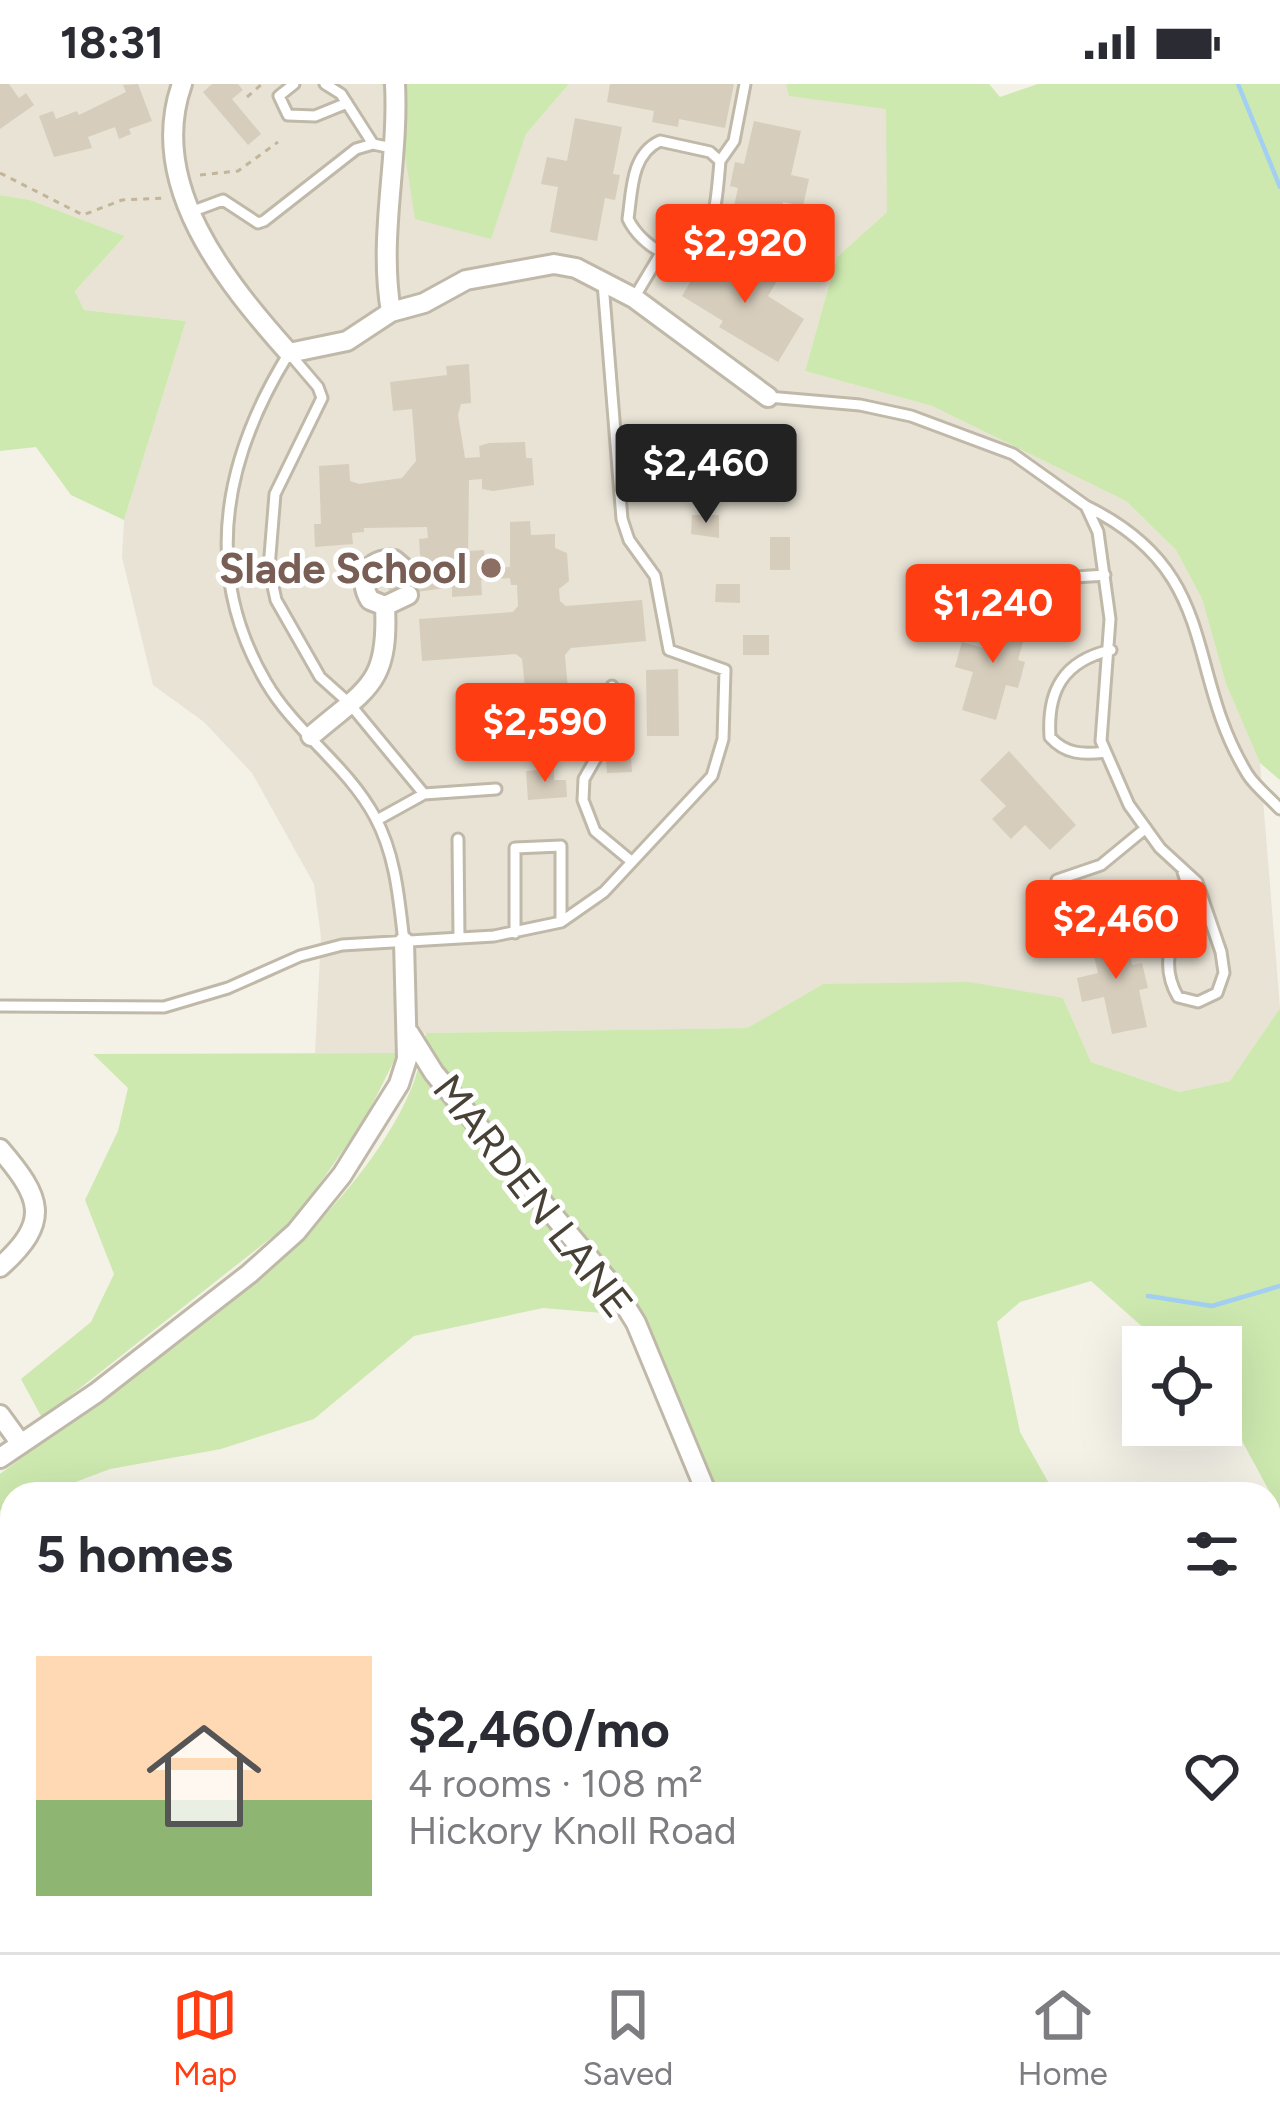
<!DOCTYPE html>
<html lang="en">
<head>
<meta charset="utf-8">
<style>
	body { margin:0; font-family:Figtree,sans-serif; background:#f7f7f7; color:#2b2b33; height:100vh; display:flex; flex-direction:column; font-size:45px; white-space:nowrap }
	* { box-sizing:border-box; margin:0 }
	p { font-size:39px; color:#7c7c81 }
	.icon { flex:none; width:66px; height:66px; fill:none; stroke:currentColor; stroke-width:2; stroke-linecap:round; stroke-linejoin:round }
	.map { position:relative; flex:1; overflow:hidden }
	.sheet { position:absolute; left:0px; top:1398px; width:1281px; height:471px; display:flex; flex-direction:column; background:#fff; border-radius:36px 36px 0 0; box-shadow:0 12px 48px #0002 }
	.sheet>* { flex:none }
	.tools { position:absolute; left:1122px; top:1242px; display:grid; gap:24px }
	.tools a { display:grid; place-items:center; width:120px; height:120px; border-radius:0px; background:#fff; box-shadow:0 12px 48px #0002; font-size:60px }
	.price { position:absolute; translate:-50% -102px; padding:0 27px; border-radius:12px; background:#ff3d13; color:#fff; font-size:39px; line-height:78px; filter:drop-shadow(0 3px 6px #0008) }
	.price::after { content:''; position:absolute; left:50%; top:72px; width:36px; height:27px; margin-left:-18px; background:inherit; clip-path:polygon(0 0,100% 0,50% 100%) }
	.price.on { background:#222; color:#fff }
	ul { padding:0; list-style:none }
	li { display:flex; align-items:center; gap:36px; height:300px; padding:0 36px }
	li+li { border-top:3px solid #e1e1e2 }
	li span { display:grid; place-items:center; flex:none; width:336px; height:240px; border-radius:0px; color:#555 }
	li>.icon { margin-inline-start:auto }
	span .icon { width:144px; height:144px; fill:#fffc; stroke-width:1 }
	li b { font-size:51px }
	h2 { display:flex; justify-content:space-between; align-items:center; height:144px; padding:0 36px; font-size:51px }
	.status { display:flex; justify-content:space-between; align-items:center; height:84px; padding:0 60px; background:#fff; direction:ltr }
	.status svg { height:33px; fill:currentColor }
	.menu { display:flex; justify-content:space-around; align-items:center; height:168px; border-top:3px solid #e1e1e2; background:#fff; font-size:33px; color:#7c7c81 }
	.menu a { display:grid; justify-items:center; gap:6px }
	.menu .on { color:#ff3d13 }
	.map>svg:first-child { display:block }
	.residential { fill:#e8e3d5 }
	.green { fill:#cde9af }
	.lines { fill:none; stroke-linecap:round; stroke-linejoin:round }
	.stream { stroke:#a2cff2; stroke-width:4.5 }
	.building { fill:#d6cdbc }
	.lane-casing { stroke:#c0b9a9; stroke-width:15 }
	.street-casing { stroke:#c0b9a9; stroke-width:24 }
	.path { stroke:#c2b59a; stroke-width:3; stroke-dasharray:6 6; stroke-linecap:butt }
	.lane { stroke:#fff; stroke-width:9 }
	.street { stroke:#fff; stroke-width:18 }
	.education-dot { fill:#8d6e63; stroke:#fff; stroke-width:4.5 }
	.labels { text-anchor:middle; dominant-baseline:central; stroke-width:10; stroke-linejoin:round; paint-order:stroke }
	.education-label { font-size:42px; font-weight:bold; fill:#785e54; stroke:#fff; text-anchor:end }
	.street-label { font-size:42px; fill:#484136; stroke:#fff }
</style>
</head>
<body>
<div class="status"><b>18:31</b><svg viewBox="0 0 49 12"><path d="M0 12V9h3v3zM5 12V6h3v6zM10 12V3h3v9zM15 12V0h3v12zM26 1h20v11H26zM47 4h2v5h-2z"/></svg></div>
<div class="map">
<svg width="1280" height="1868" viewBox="0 0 1280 1868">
	<rect width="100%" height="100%" fill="#f4f1e7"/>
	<path class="residential" d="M0,0h380l16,13 94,142 36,-105 43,-50h217l4,12 102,9 -5,107 -50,45 -32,114 127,35 194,95 50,49 26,49 24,85 34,79 20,245 -50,73 -51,11 -88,-30 -28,-64 -240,-14 -76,44 -321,5 -28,20h-83l6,-116 -7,-53 -62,-111 -48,-51 -51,-37 -31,-128 2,-37 62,-199 -102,-11 -9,-19 50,-55 -95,-36 -30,-5z"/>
	<path class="green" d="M380,0h189l-43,50 -35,105 -76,-20 -19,-122z
		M786,0h203l11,13 38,-13h242v696l-20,-17 -34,-79 -24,-85 -26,-49 -50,-49 -194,-95 -127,-35 32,-114 50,-45 -1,-103 -97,-13z
		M0,111l30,5 95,36 -50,55 9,19 102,11 -62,199 -53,-25 -35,-48 -36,4z
		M969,898l94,16 28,64 88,30 51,-11 50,-73v503l-59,-109v-55h-56l-74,-66 -71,21 -23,20 23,110 35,62h-347l-28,-94 -42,-84 -95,-8 -129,28 -100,83 -93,30 -111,20 -66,25h-32v12l-12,5v-37c133,-99 347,-231 412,-387 7,-17 10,-37 14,-54l321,-5 76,-44z
		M398,969l-33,66 -70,100 -253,199 -21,-39 70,-57 23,-48 -29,-74 33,-69 10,-43 -35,-34z
		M0,1429l12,44v384h503l-5,11h-510z
		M1280,1723v145h-190l6,-11h173v-124z"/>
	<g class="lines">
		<path class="stream" d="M1238,0l42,103
			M1148,1212l64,10 68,-20"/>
	</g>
	<path class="building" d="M0,0h9l10,14 7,-5 8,12 -34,24z
		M138,0l14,37 -23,8 2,5 -12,5 -4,-12 -27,10 4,11 -38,9 -15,-41 14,-5 3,8 21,-8 2,4 47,-23 -3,-7z
		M212,0h26l5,6 -11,9 29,35 -13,11 -45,-53z
		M610,0h124l-9,44 -46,-9 -1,8 -26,-5 2,-11 -47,-9z
		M575,34l47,9 -9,47 7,1 -5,25 -10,-2 -8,43 -47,-9 8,-45 -17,-3 6,-27 20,4z
		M754,37l47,10 -10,44 18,4 -6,27 -20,-4 -9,42 -46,-10 10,-46 -8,-2 5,-24 9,2z
		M706,171l40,24 9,-14 23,14 -10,17 36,23 -26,43 -59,-35 4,-6 -41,-25z
		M469,280l2,39 -10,1 -3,11 7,43 15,-1 -1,-11 10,-3 36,-1 1,16h6l2,27 -41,6 -11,-2v-10l-13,1 -1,71 16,-1 1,19 25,-2v-45l20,-1 1,14 24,-1v14l12,5 2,28 -10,8 1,12 6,5 76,-6 4,41 -75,7 -6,7 8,95 -41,3 -10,-94 -6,-5 -94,7 -3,-42 94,-7 5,-6 -1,-21h-6l-1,-7 -29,2 1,15 -30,2v-10l-63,9 -1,-24 33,-3 -2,-30 9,-1 -1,-11 -63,1v4l-12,1 1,11 -38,3 -1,-23h7l-2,-58 30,-2 1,17 9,3 43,-6 14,-17 -4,-52 -19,2 -3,-29 57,-7 -1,-9z
		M675,373h35v8l8,-1v25h-19l-1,-15h-23z
		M692,431h27v23l-28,-4z
		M770,453h20v33h-20z
		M716,500h24v19l-25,-1z
		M994,530l34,10 -10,36 7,2 -7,26 -12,-3 -10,35 -34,-10 11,-38 -18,-5 7,-25 22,6z
		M743,551h26v20h-26z
		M678,585l1,67h-32l-1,-66z
		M1009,667l67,74 -26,25 -25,-25 -14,14 -19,-20 14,-13 -26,-26z
		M631,674l1,14 -25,1 -1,-14z
		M554,685v11h12l1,17 -39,3 -2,-29z
		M1124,845l8,36 10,-2 6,25 -9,2 8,37 -35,7 -8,-37 -22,5 -5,-24 21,-5 -9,-37z"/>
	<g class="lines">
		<g class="lane-casing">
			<path id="lane" d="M294,0l-15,12 9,19 27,1 32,-13
				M325,0l16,10 32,50
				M660,57l50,11 10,9c-2,23 -4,58 -15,78 -22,36 -64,7 -77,-20 4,-28 3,-65 32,-78z
				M720,77l14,-20 11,-57
				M188,129l35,-13 35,23 6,-2 92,-72 17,-5 19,4
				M700,164l10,-5 65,11 7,-4 10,-25
				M634,214l27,-45
				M768,313l92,8 51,11 102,38 73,52 12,26 12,87 -9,122 28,64 31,43 37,34 24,70 3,21 -7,20 -19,9 -20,-5c-30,-52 23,-81 5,-125
				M1086,422c137,67 97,164 162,269 8,12 22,23 32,34
				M975,533c22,-40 89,-39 130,-42
				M612,602l2,40 -30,53 -1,21 12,31 36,30
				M1105,668c-22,3 -40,2 -55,-15 -3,-46 13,-76 61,-87
				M377,736l47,-26 72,-5
				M458,755l1,99
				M1057,796l44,-15 45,-37
				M515,849v-85l46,-2v76
				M404,858c-5,-42 -8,-86 -29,-125 -28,-52 -80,-85 -109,-135 -65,-111 -42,-224 23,-329l29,34 4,11 -47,96 -6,74 7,32 44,77 29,26 75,91
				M0,922l164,1 64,-19 72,-32 42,-11 152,-9 67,-14 43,-30 108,-116 11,-37 2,-69 -56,-20 -14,-74 -26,-36 -7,-21 -19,-236"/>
		</g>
		<g class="street-casing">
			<path id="street" d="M182,0c-36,101 44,198 107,269l58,-12 44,-29 33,-9 42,-23 88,-16 22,4 58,30 134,99
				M391,228c-13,-77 8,-151 4,-228
				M407,487l-13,-11c-26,-2 -37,19 -24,40l15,6 23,-11
				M311,652c56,-48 78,-51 74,-130
				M409,949l25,40 181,216 21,34 71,171
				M0,1065c41,48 52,72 0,118
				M0,1331l21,29
				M0,1374l96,-65 153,-119 47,-42 46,-57 57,-91 8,-25 -3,-117
				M474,1868l5,-11"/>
		</g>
		<path class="path" d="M247,13l15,-13
			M0,89l83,42 39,-15 45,-2
			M200,91l38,-4 40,-29"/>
		<use href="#lane" class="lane"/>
		<use href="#street" class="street"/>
	</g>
	<circle class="education-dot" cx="491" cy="484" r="12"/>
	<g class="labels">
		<g class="education-label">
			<text x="467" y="484">Slade School</text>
		</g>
		<g class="street-label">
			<text transform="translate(533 1112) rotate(52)">MARDEN LANE</text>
		</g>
	</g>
</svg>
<div class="tools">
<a><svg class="icon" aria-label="locate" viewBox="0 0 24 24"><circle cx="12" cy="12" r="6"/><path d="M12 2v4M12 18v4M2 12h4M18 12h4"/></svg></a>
</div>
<b class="price" style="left:745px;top:222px">$2,920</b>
<b class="price on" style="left:706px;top:442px">$2,460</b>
<b class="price" style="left:993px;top:582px">$1,240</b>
<b class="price" style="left:545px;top:701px">$2,590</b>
<b class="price" style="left:1116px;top:898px">$2,460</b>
<section class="sheet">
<h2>5 homes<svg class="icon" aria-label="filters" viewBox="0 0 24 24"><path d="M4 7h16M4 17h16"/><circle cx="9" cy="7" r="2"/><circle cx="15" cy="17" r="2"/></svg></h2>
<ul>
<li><span style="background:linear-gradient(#ffd9b3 60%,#8fb573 0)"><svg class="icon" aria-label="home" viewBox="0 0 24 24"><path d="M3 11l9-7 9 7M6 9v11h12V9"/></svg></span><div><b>$2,460/mo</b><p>4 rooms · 108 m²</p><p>Hickory Knoll Road</p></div><svg class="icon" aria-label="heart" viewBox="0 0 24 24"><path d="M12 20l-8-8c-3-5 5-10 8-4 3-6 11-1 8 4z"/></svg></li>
</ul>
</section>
</div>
<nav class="menu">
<a class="on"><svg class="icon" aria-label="map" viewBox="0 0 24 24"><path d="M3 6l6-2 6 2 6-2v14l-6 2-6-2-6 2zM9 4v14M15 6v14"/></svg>Map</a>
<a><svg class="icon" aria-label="saved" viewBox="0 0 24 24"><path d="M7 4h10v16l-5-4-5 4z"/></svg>Saved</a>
<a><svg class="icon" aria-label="home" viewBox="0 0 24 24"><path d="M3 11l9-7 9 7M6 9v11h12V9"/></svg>Home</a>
</nav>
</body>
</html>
